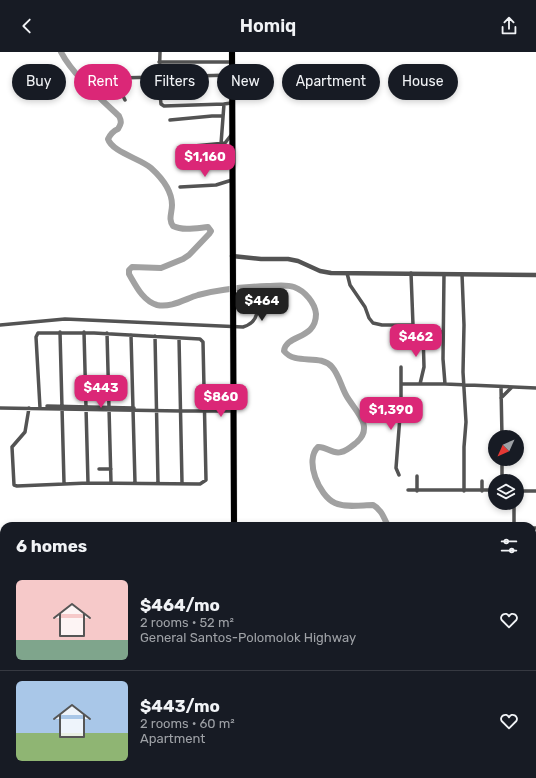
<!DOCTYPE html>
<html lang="en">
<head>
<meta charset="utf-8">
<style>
	body { margin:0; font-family:Rubik,sans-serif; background:#20242c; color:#f1f3f6; height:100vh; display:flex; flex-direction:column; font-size:15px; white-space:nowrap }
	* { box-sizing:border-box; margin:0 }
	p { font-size:13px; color:#9ea1a6 }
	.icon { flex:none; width:22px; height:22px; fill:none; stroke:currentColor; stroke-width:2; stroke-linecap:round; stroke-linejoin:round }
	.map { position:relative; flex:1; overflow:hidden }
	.details { position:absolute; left:0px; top:470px; width:536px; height:256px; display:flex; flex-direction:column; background:#171b24; border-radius:12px 12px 0 0; box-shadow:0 2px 6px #0003 }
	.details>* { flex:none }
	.banner { position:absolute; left:12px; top:12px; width:512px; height:36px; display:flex; gap:8px }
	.needle { width:26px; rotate:225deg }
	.tools { position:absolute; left:488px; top:378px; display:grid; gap:8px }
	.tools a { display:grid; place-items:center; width:36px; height:36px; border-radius:50%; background:#171b24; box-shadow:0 2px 6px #0003; font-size:20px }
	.price { position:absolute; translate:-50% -34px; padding:0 9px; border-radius:8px; background:#db2777; color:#fff; font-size:13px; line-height:26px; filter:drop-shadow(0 1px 2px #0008) }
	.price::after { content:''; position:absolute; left:50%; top:24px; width:12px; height:9px; margin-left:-6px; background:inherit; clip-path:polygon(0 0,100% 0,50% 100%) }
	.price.current { background:#222; color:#fff }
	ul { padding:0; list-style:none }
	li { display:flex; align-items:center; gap:12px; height:100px; padding:0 16px }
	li+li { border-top:1px solid #363941 }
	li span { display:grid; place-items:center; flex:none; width:112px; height:80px; border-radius:6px; color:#555 }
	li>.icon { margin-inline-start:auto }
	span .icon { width:48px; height:48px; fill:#fffc; stroke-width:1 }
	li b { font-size:17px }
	h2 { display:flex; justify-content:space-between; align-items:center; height:48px; padding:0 16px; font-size:17px }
	.chip { padding:0 14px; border-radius:18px; background:#171b24; box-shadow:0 2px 6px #0003; font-size:14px; line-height:36px }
	.chip.current { background:#db2777; color:#fff }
	header { display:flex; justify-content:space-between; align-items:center; height:52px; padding:0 16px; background:#171b24; font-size:18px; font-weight:600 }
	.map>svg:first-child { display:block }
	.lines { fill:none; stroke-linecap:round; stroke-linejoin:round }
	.river { stroke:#a1a1a1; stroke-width:6 }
	.trunk-casing { stroke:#dbdbdb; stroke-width:7 }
	.minor { stroke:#535353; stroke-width:3.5 }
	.tertiary { stroke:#535353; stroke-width:4.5 }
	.trunk { stroke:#000; stroke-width:6 }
</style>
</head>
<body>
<header><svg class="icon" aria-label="back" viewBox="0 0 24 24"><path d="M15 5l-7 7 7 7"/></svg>Homiq<svg class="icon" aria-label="share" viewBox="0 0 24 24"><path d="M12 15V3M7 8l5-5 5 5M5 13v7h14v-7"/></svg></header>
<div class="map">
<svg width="536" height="726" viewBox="0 0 536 726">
	<rect width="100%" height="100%" fill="#fff"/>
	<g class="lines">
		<path class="river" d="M61,0c11,22 40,47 58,64 3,6 2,8 -1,13 -5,2 -8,6 -10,10 4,13 33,20 43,29 11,10 21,22 21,37 0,8 -4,14 1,21 10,5 24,2 35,1l3,4 -2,3 -20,21 -6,4 -22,9 -29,-1 -3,3v4c7,12 14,27 28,31 14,3 28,-6 41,-10 23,-6 46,-8 69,-9 9,0 18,-2 27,1 11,4 21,16 22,27 0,26 -30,20 -32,37 12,15 36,2 48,16 7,8 9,19 14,28 8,15 29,31 11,47 -5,4 -10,9 -16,10 -8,3 -15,-6 -23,-5 -14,13 1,49 17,56 11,5 27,2 38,2 8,4 11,13 15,21
			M505,722l3,4"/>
		<g class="trunk-casing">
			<path id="trunk" d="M232,0l2,474
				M235,726v-4"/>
		</g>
		<path class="minor" d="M160,0l-1,33 2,19 3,2 60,-2
			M159,10h73
			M125,48l-8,-16v-5l2,-1 113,-3
			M170,68l42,-4h10
			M221,92l3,-40 7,-1
			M194,94l31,-3 7,-9
			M180,135l36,-2 16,-5
			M347,221l3,12 15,22 4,11 4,5 9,2h31
			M411,221l2,52 7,6 23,1
			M444,222l-1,85 2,25 91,4
			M462,222l2,51 -1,47 3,50 -2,25v44
			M0,273l65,-6 178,8c19,-6 14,-21 12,-37
			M60,280l4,151
			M107,281l4,150
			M131,283l4,148
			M155,284l3,147
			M179,286l3,145
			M401,315v17h44
			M420,332l4,-17 -1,-35
			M501,335l1,50
			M501,346l11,-11
			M47,354l87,2
			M0,356l181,3h52
			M29,356l-4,24 -13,15 2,38 3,1 71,-3
			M40,356l-4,-71 2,-4h56l106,6 3,3 3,138 -6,4 -112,-1 -4,-151
			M99,417h12
			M399,423l-3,-7 5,-65v-19
			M417,424v15
			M482,429v10
			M502,429v-22
			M408,438h87
			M517,439h19
			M514,451v23
			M532,476h4"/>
		<path class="tertiary" d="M232,204l29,3h27l10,2 22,10 11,2 205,2"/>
		<use href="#trunk" class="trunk"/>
	</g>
</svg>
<div class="tools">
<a><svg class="needle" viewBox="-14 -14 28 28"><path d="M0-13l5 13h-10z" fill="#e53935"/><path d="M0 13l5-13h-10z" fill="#9ea1a6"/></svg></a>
<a><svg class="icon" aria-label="layers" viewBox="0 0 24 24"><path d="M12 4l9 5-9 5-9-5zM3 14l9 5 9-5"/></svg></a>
</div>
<b class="price" style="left:205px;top:126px">$1,160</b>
<b class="price current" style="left:262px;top:270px">$464</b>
<b class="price" style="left:416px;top:306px">$462</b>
<b class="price" style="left:101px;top:357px">$443</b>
<b class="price" style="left:221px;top:366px">$860</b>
<b class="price" style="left:391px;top:379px">$1,390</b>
<div class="banner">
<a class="chip">Buy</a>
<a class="chip current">Rent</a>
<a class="chip">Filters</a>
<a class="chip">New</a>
<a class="chip">Apartment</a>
<a class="chip">House</a>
</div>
<section class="details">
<h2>6 homes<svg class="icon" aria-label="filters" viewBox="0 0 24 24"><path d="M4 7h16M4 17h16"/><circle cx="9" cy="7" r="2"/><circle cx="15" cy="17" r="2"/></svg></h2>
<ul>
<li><span style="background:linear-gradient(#f6c9c9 75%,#7fa58c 0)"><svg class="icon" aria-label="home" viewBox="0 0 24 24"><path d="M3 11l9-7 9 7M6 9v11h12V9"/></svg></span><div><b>$464/mo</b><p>2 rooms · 52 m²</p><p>General Santos-Polomolok Highway</p></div><svg class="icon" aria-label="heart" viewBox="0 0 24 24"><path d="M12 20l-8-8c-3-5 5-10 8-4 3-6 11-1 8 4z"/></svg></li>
<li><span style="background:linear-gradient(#a9c7e8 65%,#8fb573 0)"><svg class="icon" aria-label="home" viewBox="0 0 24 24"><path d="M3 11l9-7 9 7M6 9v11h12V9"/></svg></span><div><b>$443/mo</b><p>2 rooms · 60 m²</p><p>Apartment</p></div><svg class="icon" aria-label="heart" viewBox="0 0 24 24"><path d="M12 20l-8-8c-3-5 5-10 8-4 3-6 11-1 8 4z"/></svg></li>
</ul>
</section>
</div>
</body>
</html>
